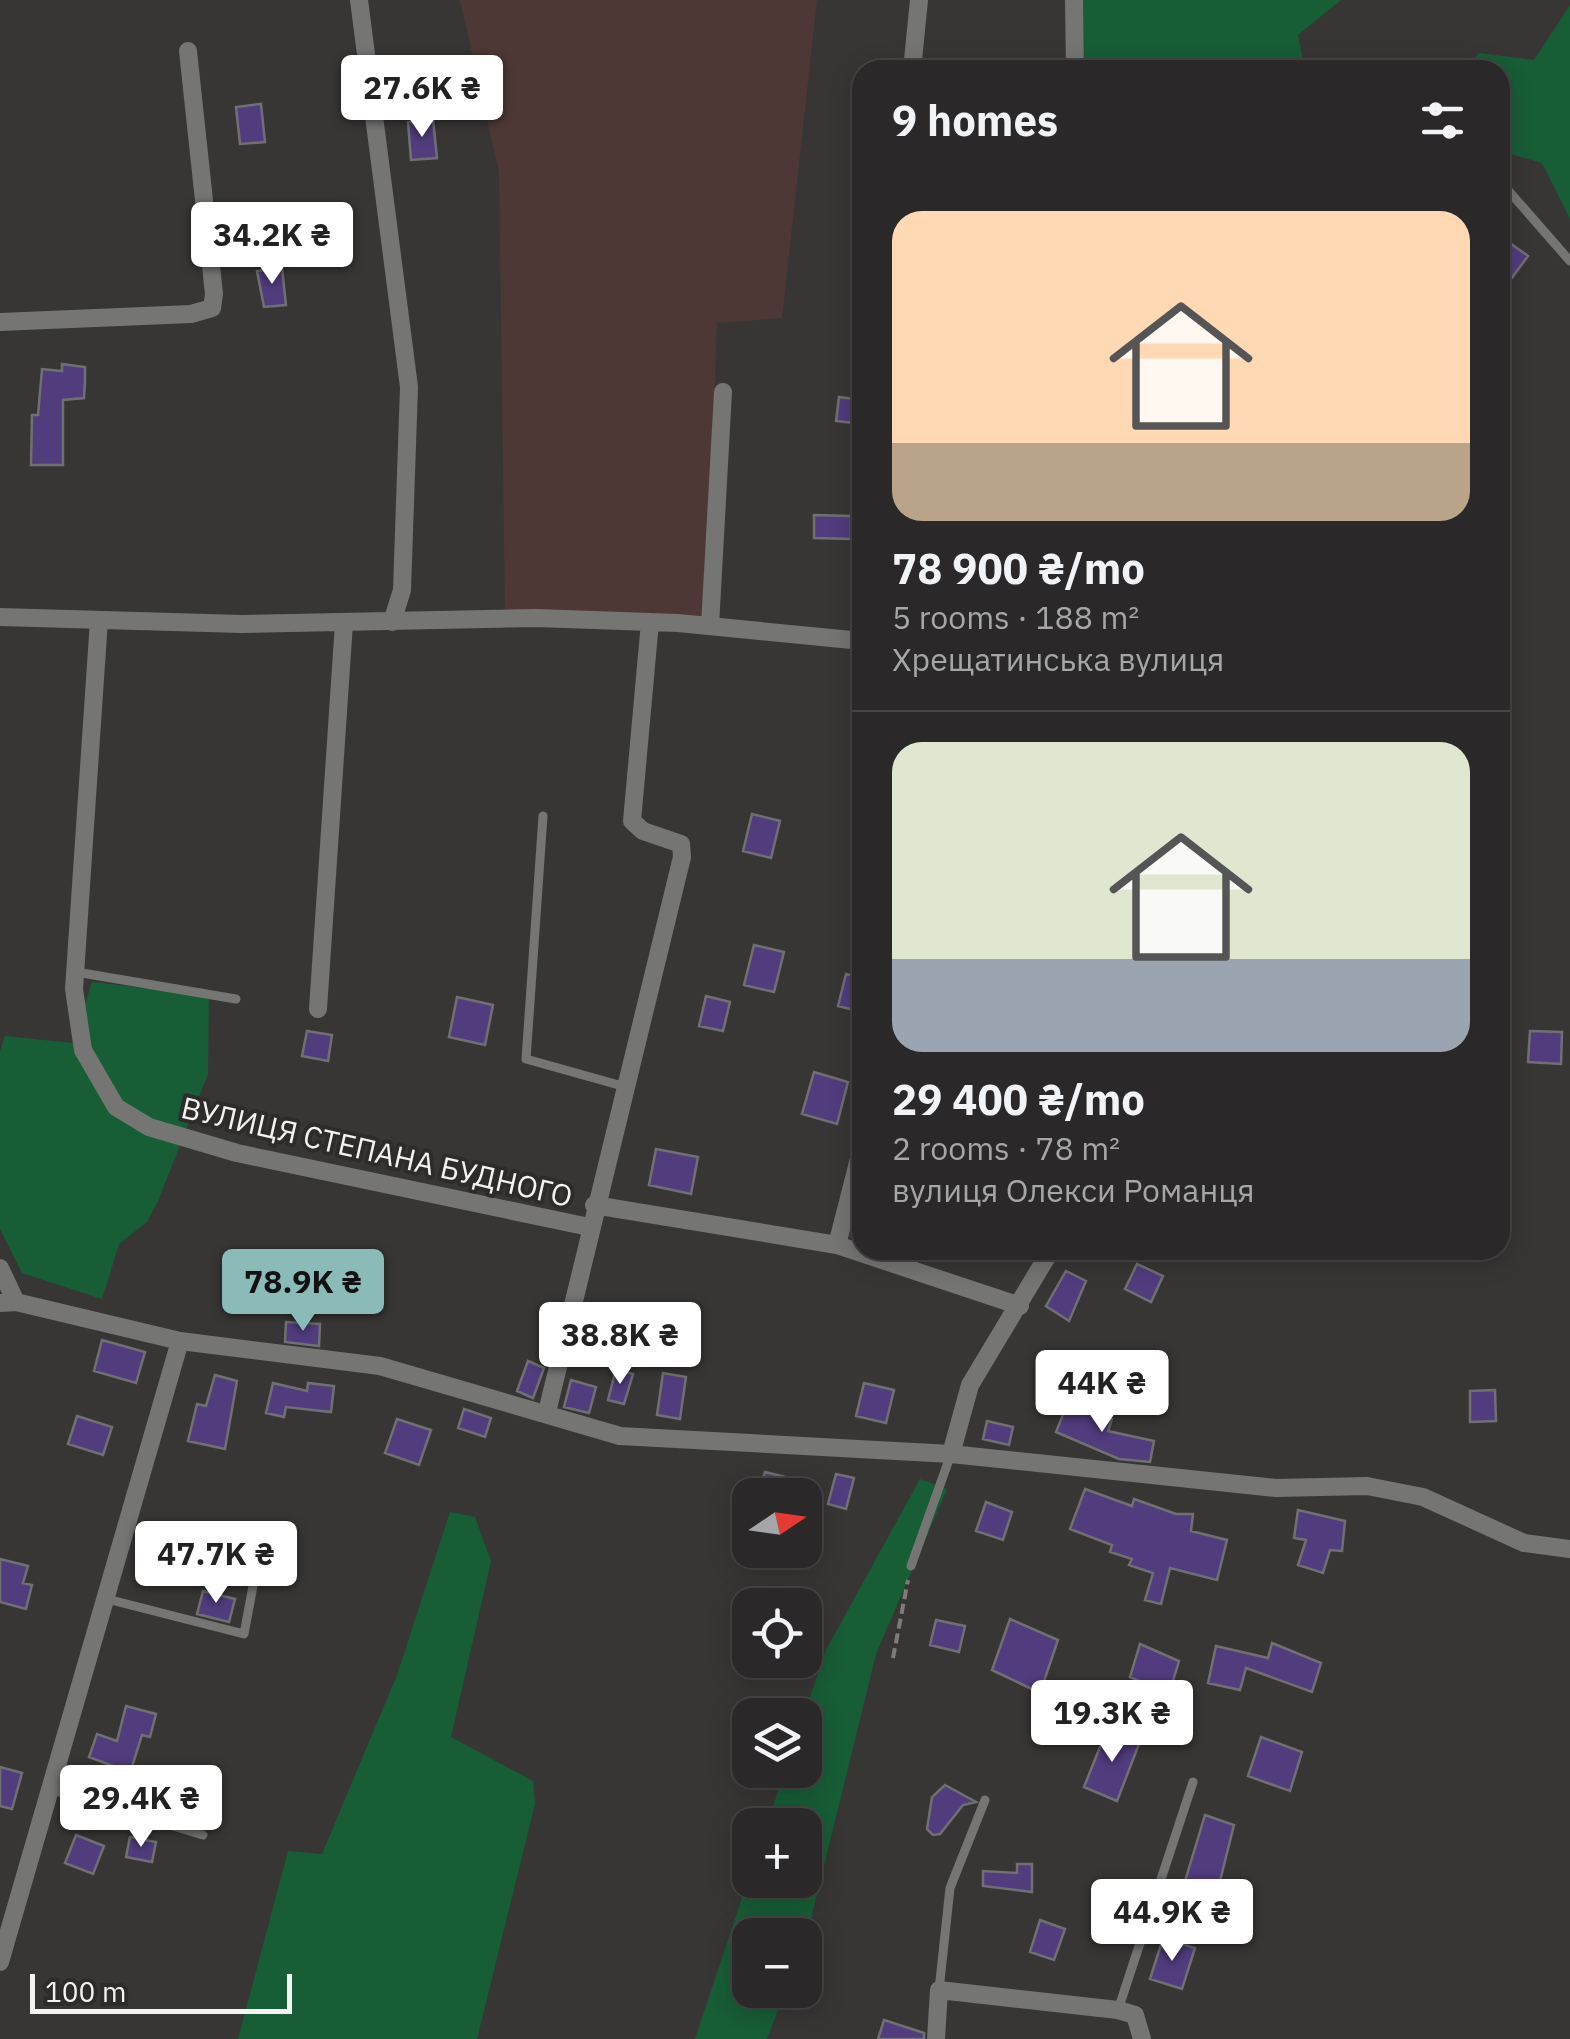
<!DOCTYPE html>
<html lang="en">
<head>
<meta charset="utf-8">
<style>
	body { margin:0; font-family:"IBM Plex Sans",sans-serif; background:#323030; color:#f1f3f6; height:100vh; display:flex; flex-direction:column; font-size:38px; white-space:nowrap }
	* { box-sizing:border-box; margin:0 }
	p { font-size:32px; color:#a5a6a8 }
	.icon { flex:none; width:55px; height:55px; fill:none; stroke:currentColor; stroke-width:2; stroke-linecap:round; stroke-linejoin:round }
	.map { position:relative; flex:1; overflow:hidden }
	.panel { position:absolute; left:852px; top:60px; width:658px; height:1200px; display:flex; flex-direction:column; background:#2a2828; border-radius:30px; box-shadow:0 5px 25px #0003,0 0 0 2px #464445 }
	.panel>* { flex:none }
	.needle { width:65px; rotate:77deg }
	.buttons { position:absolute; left:732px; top:1478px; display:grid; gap:20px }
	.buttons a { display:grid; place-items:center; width:90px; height:90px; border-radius:20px; background:#2a2828; box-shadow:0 5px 25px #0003,0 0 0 2px #464445; font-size:50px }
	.scale { position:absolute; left:30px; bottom:25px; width:262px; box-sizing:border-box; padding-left:10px; border:5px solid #f4f2f2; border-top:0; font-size:28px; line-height:35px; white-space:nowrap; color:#f4f2f2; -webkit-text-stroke:8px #2e2c2b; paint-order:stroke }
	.price { position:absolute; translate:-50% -85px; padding:0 22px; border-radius:10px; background:#fff; color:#222; font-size:32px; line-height:65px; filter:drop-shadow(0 2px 5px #0008) }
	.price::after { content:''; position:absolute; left:50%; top:60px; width:30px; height:22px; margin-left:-15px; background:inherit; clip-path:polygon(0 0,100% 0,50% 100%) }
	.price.current { background:#8bbbb9; color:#111 }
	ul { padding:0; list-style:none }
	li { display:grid; align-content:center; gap:20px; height:530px; padding:0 40px }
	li+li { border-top:2px solid #464445 }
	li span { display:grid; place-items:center; height:310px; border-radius:30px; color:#555 }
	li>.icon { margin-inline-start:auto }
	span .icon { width:180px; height:180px; fill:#fffc; stroke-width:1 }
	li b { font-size:42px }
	h2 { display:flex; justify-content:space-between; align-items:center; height:120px; padding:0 40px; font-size:42px }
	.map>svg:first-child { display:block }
	.industrial { fill:#4d3835 }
	.green { fill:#175d36 }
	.building { fill:#513c7e; stroke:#707072; stroke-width:2.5 }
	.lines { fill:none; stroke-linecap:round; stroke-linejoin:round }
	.path { stroke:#7d7b7b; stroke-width:4; stroke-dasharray:10 5; stroke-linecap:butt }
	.lane { stroke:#757574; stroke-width:9 }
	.street { stroke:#757574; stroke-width:18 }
	.labels { text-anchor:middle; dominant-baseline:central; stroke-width:8; stroke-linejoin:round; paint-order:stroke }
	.street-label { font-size:30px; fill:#f4f2f2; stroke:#2e2c2b }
</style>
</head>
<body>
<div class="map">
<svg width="1570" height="2039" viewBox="0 0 1570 2039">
	<rect width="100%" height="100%" fill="#383635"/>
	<path class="industrial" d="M460,0h357l-35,318 -65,5 -11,296 -201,-10 -6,-437z"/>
	<path class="green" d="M1082,0h259l-43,35 7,35h-220z
		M1570,5v214l-28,-56 -42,-12v-81h-34l13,-17 55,7z
		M92,982l117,13 -1,79 -50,127 -11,21 -28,22 -17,55 -80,-26 -22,-44v-178l5,-15 68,7z
		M920,1479l27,10 -71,165 -67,273 -4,12v-4h-55v55h36l-19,49h-72l55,-165v6h55v-55h-38l18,-55h20l-1,-55 22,-65z
		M450,1512l25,5 16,44 -40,176 82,44 2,23 -58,235h-239l50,-188 34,3 75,-179z"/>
	<path class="building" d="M261,104l4,38 -25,2 -4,-37z
		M433,119l4,39 -26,2 -3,-38z
		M1500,236l28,20 -28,38z
		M282,268l4,37 -22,2 -7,-36z
		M62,364l23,3v15l-1,16 -21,2v65h-32l1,-50h6l4,-46 20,2z
		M839,397l23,3v24l-26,-3z
		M814,515l37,1v23l-37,-1z
		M752,814l28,7 -9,37 -28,-7z
		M754,945l30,7 -10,40 -30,-7z
		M846,974l16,4v34l-24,-6z
		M706,996l24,6 -7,29 -24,-5z
		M457,997l36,8 -8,40 -36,-8z
		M307,1031l25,4 -4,26 -26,-5z
		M1530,1031l32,1 -1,32 -33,-2z
		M814,1072l34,10 -11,42 -35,-10z
		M656,1149l42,8 -7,37 -42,-9z
		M1137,1264l26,12 -12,26 -26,-13z
		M1066,1271l20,10 -17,40 -23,-15z
		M286,1322l34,2 -1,22 -34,-4z
		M102,1340l43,12 -9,31 -42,-12z
		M528,1361l16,7 -11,30 -16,-7z
		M616,1369l17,5 -9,30 -16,-4z
		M663,1373l23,4 -6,42 -23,-4z
		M215,1375l22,6 -12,68 -37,-8 9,-37 9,2z
		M571,1380l25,7 -7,26 -25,-6z
		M273,1383l34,8 1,-8 26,3 -3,26 -45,-5 -2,10 -18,-4z
		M864,1383l30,7 -8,33 -30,-7z
		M1495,1390l1,31 -26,1v-31z
		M1068,1402l44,17 -4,12 46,10 -4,21 -31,-3 -63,-27z
		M464,1409l27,9 -6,19 -27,-9z
		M77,1416l35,11 -9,28 -35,-11z
		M397,1419l34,11 -12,35 -34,-12z
		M987,1421l26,6 -4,18 -26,-6z
		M765,1472l28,7 -5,16h-30z
		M836,1474l18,4 -8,31 -18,-5z
		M1085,1489l47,17 2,-7 42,15h17l-2,17 36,9 -10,40 -47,-12 -9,36 -16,-4 8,-27 -24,-8 3,-6 -22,-7 2,-7 -42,-16z
		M986,1502l26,10 -9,28 -27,-9z
		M1298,1510l47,11 -3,30 -12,-1 -7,23 -25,-8 8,-25 -12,-2z
		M0,1559l28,7 -5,17 9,2 -6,24 -26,-7z
		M203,1591l32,8 -6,23 -32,-8z
		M1010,1619l48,21 -18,53 -48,-23z
		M936,1620l29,6 -6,26 -29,-7z
		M1272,1643l49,20 -9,29 -66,-24 -6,22 -32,-7 8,-37 52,12z
		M1140,1644l39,17 -10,33 -39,-17z
		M126,1706l30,8 -6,23 -8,-2 -21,67 -19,-6 11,-30 -24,-9 8,-23 20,7z
		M1108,1727l31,17 -22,57 -33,-14z
		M1261,1737l41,15 -12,39 -42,-15z
		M0,1767l22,6 -10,36 -12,-3z
		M945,1785l31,17 -13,3 -23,29 -7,1 -6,-6 5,-32z
		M1205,1815l29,10 -24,96 -34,-10z
		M76,1835l28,11 -11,28 -28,-11z
		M130,1837l26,5 -4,20 -26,-5z
		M1017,1864h15v28l-49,-6v-15l34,2z
		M1040,1920l25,9 -11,31 -24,-8z
		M1163,1938l32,10 -13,41 -32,-10z
		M884,2020l40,13v6h-46z"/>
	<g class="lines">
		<path class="path" d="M893,1658l15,-78"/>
		<path class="lane" d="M1500,181l70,80
			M543,816l-17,243 100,28
			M76,972l160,27
			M911,1566l40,-112
			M107,1599l137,35 12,-64
			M53,1790l150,45
			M939,1990l11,-102 35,-88
			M1118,2010l75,-228"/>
		<path class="street" d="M359,0l50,387 -7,203 -10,32
			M1074,0l1,70
			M912,70l7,-70
			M0,322l191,-8 21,-6 2,-14 -26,-243
			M0,617l241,7 296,-6 141,5 184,18
			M99,620l-25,369 9,61 33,57 33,20 88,26 352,74
			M710,626l13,-234
			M859,641l3,-39
			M318,1009l26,-386
			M594,1205l243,40 183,61
			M837,1245l25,-98
			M0,1268l16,34 -16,1
			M16,1302l164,39 200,25 240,70 331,18 325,34 91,-2 56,11 101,46 46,6
			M547,1412l135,-555 -1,-13 -38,-13 -11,-10 18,-199
			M951,1454l19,-69 81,-135
			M0,1962l180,-621
			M936,2039l3,-49 179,20 17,5 7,24"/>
	</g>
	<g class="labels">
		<g class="street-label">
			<text transform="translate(377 1151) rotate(13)">ВУЛИЦЯ СТЕПАНА БУДНОГО</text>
		</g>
	</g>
</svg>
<div class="buttons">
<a><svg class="needle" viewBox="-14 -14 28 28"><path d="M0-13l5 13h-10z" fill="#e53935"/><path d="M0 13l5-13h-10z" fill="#a5a6a8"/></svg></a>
<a><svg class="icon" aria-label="locate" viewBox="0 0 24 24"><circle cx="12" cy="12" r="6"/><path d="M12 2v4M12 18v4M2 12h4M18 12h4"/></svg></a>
<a><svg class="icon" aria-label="layers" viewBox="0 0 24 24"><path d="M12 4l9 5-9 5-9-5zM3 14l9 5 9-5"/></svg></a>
<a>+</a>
<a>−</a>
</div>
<div class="scale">100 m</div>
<b class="price" style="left:422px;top:140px">27.6K ₴</b>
<b class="price" style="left:272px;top:287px">34.2K ₴</b>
<b class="price current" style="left:303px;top:1334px">78.9K ₴</b>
<b class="price" style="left:620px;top:1387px">38.8K ₴</b>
<b class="price" style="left:1102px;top:1435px">44K ₴</b>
<b class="price" style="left:216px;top:1606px">47.7K ₴</b>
<b class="price" style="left:1112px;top:1765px">19.3K ₴</b>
<b class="price" style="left:141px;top:1850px">29.4K ₴</b>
<b class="price" style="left:1172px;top:1964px">44.9K ₴</b>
<section class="panel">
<h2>9 homes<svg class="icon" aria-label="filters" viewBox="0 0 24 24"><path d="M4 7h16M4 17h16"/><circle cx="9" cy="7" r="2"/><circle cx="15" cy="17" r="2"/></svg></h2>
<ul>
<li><span style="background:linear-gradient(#ffd9b3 75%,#b9a48a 0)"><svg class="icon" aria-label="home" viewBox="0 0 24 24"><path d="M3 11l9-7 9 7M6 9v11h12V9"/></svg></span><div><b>78 900 ₴/mo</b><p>5 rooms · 188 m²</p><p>Хрещатинська вулиця</p></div></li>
<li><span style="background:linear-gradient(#dfe7d0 70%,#9aa5b1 0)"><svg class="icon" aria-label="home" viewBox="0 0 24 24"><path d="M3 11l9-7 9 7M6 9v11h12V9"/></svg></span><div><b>29 400 ₴/mo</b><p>2 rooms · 78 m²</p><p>вулиця Олекси Романця</p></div></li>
</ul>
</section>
</div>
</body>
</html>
